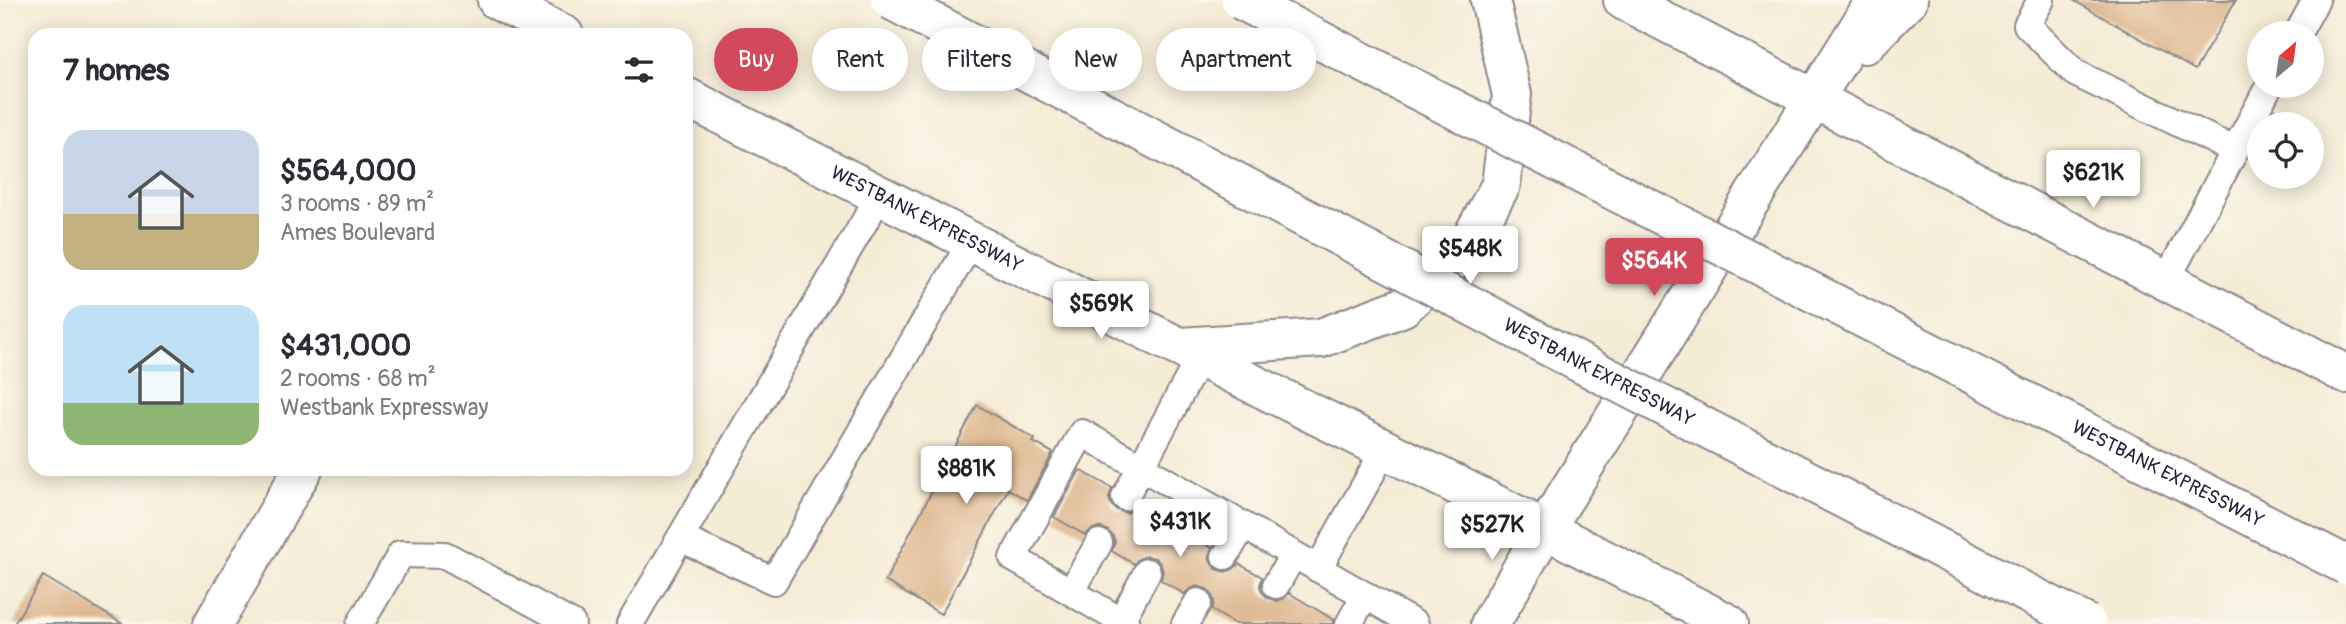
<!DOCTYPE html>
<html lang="en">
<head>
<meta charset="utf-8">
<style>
	body { margin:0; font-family:Pangolin,sans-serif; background:#f7f7f7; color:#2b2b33; height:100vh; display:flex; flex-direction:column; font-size:26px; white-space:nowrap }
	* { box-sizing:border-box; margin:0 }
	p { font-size:23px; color:#7c7c81 }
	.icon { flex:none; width:38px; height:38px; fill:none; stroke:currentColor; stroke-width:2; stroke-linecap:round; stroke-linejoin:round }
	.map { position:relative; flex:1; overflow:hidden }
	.side { position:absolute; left:28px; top:28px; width:665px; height:448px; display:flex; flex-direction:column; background:#fff; border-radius:21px; box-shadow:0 4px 18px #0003 }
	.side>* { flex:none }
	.banner { position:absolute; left:714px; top:28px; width:665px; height:63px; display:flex; gap:14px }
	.needle { width:46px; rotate:29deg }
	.controls { position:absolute; left:2247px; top:21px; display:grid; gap:14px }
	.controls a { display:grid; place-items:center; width:77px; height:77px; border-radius:50%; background:#fff; box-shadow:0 4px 18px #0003; font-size:35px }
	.price { position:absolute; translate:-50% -60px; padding:0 16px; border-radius:7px; background:#fff; color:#222; font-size:23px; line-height:46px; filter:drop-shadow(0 2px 4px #0008) }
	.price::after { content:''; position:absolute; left:50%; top:42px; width:21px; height:16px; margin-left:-10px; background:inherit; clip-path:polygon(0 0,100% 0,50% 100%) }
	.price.selected { background:#d1495b; color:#fff }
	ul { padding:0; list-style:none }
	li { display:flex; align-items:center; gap:21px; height:175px; padding:0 35px }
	li span { display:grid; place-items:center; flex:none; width:196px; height:140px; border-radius:21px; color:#555 }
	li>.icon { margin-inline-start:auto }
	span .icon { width:84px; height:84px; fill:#fffc; stroke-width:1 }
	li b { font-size:30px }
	h2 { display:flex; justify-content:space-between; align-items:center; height:84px; padding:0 35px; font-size:30px }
	.pill { padding:0 24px; border-radius:32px; background:#fff; box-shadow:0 4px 18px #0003; font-size:24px; line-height:63px }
	.pill.selected { background:#d1495b; color:#fff }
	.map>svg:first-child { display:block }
	.building { fill:#ddb58c }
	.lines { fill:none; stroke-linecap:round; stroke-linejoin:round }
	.service-casing { stroke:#8c8788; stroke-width:30 }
	.minor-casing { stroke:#8c8788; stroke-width:42 }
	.tertiary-casing { stroke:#8c8788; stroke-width:42 }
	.secondary-casing { stroke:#8c8788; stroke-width:42 }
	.service { stroke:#fff; stroke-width:26 }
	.minor { stroke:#fff; stroke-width:38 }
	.tertiary { stroke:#fff; stroke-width:38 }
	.secondary { stroke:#fff; stroke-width:38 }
	.motorway-bridge-casing { stroke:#8c8788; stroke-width:42; stroke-linecap:butt }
	.motorway-bridge { stroke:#fff; stroke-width:38 }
	.labels { text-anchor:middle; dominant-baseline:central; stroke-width:5; stroke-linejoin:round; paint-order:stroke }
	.street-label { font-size:19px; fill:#22223b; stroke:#fbf7ec }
</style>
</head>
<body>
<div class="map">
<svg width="2346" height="624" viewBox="0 0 2346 624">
	<rect width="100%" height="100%" fill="#fbf7ec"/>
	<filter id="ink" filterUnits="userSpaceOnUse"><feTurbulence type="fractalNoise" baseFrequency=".0143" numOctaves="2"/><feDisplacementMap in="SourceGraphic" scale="14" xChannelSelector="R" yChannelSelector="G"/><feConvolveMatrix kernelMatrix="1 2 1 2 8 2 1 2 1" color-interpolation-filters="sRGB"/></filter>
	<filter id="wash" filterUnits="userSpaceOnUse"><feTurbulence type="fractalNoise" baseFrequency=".00686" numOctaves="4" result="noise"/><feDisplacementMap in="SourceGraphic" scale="28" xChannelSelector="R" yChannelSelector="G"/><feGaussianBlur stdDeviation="1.57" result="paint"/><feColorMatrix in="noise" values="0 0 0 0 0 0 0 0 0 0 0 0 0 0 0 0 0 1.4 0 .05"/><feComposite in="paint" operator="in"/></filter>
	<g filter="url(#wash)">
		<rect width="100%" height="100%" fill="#f5ecd6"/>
		<g id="blocks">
			<path class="building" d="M2073,0h163l-41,70z
				M977,405l58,34 -2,3 20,11 -26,47 -19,-11 -67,125 -56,-33z
				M1080,470l32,18 -3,10 2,7 6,5 9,3 8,-3 5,-5 22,13 -2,9 3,8 5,4 9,3 8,-3 5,-5 23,14 -3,8 3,8 4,5 9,3 8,-3 6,-5 23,13 -2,9 2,6 6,6 9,3 6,-2 6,-6 45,27 -1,4h-98l-23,-14 2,-9 -2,-6 -5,-6 -10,-3 -7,3 -6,5 -23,-14 2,-9 -3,-8 -5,-5 -9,-2 -8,3 -4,5 -22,-13 3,-9 -2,-6 -6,-6 -9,-3 -7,3 -6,5 -31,-18z
				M43,576l80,48h-109z"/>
		</g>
	</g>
	<g filter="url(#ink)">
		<use href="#blocks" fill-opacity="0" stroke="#8c8788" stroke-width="2"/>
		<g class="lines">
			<g class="service-casing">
				<path id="service" d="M2041,0l-14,25 48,48 159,77
					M2298,33l18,-33
					M2166,281l103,-195
					M1125,497l75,-140
					M1175,526l16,-30
					M680,538l94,43 197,-339
					M1225,556l18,-30
					M1318,569l67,-120
					M1276,585l17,-30
					M1071,592l28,-49
					M1121,621l26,-49
					M360,624l41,-70 44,1 127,69
					M630,624l250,-429
					M1126,624l-113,-66 69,-125 333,191
					M1185,624l13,-22
					M1349,624l16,-29"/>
			</g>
			<g class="minor-casing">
				<path id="minor" d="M213,624l90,-155"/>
			</g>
			<g class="tertiary-casing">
				<path id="tertiary" d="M1865,44l43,-44
					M1490,624l55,-95 331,-529"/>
			</g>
			<g class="secondary-casing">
				<g id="secondary">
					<path d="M497,0l67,35"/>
					<path d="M1623,0l723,374"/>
					<path id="s1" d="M686,97l493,250 366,182 184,95"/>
					<path d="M1181,347l140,-9 82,-31 62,-57 36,-65 11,-90 -22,-95"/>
				</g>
			</g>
			<use href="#service" class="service"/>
			<use href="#minor" class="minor"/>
			<use href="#tertiary" class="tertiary"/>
			<use href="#secondary" class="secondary"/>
			<g class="motorway-bridge-casing">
				<g id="motorway-bridge">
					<path id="s2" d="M891,0l691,364 505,260"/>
					<path id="s3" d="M1241,0l1105,565"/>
				</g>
			</g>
			<use href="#motorway-bridge" class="motorway-bridge"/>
		</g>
	</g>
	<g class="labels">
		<g class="street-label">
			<text stroke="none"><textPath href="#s1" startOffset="270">WESTBANK EXPRESSWAY</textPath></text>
			<text stroke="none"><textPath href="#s2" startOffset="800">WESTBANK EXPRESSWAY</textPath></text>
			<text stroke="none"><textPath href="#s3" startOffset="1041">WESTBANK EXPRESSWAY</textPath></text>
		</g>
	</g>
</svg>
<div class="controls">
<a><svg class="needle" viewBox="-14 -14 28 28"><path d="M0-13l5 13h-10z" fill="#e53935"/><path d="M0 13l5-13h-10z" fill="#7c7c81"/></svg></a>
<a><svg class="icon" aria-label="locate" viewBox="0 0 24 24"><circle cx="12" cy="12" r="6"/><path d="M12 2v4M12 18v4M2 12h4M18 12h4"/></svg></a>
</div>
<b class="price" style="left:2093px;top:210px">$621K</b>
<b class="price" style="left:1470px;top:286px">$548K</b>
<b class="price selected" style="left:1654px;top:298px">$564K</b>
<b class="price" style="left:1101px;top:341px">$569K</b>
<b class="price" style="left:966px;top:506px">$881K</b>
<b class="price" style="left:1180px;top:559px">$431K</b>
<b class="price" style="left:1492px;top:562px">$527K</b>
<div class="banner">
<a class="pill selected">Buy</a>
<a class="pill">Rent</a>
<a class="pill">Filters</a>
<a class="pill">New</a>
<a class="pill">Apartment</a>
</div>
<section class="side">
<h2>7 homes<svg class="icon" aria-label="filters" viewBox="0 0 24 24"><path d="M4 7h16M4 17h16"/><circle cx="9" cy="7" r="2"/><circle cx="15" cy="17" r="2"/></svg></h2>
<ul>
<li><span style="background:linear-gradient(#c9d6e8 60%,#c2b280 0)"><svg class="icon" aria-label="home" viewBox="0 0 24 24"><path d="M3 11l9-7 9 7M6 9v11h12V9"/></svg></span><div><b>$564,000</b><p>3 rooms · 89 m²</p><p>Ames Boulevard</p></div></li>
<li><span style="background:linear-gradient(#bfe0f5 70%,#8fb573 0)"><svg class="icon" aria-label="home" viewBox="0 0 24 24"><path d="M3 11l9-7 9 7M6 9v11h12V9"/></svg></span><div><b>$431,000</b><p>2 rooms · 68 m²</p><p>Westbank Expressway</p></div></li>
</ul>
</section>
</div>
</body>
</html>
